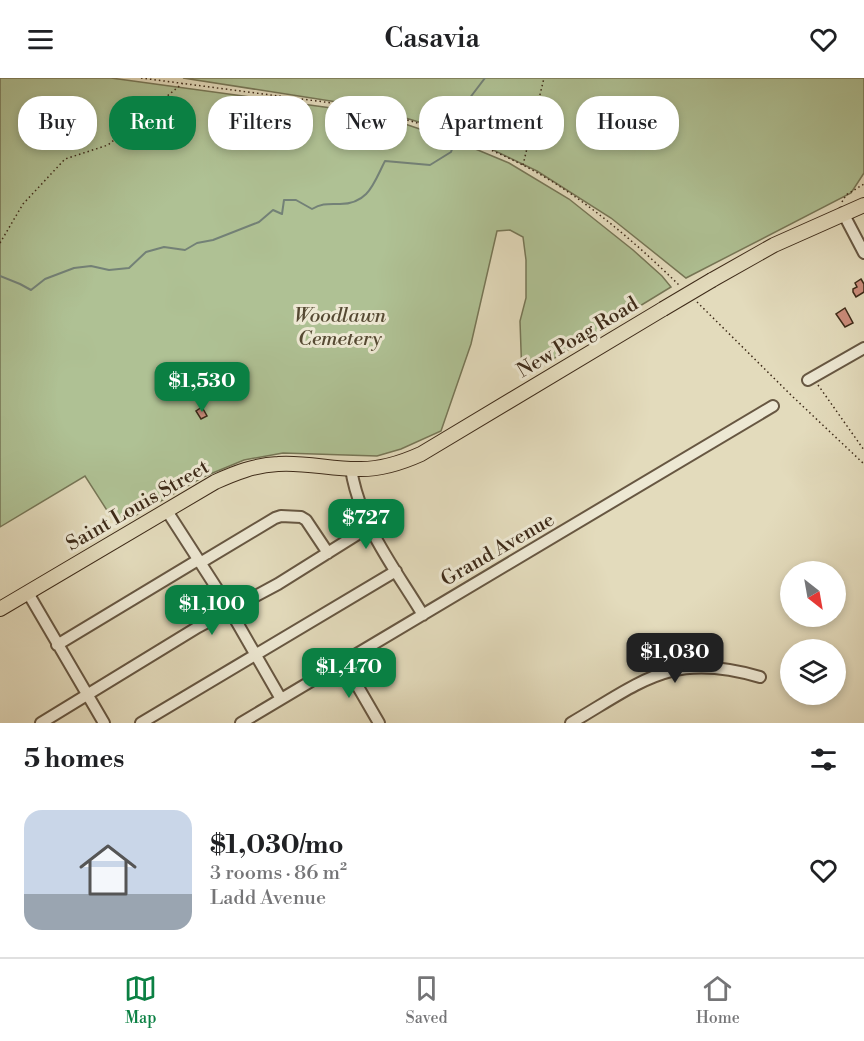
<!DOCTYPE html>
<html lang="en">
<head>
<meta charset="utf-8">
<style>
	body { margin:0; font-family:"Libre Bodoni",serif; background:#f2f2f2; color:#202124; height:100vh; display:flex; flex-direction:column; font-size:22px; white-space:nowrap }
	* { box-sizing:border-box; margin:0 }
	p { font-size:20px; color:#757577 }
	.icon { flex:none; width:33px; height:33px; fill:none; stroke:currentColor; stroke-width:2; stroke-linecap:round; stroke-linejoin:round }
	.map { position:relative; height:645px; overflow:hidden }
	.side { display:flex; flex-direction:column; background:#fff; flex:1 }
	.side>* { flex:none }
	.hud { position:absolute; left:18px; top:18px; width:828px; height:54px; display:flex; gap:12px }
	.needle { width:39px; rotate:149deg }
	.buttons { position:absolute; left:780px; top:483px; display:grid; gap:12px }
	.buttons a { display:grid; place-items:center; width:66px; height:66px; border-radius:50%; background:#fff; box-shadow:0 3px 9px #0003; font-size:30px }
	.price { position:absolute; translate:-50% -51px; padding:0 14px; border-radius:12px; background:#0b8043; color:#fff; font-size:20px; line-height:39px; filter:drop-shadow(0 2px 3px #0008) }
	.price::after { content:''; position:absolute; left:50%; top:36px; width:18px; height:14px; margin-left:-9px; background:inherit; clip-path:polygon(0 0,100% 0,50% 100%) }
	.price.on { background:#222; color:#fff }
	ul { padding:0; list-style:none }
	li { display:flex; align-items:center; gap:18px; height:150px; padding:0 24px }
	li+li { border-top:2px solid #e0e0e0 }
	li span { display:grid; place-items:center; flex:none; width:168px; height:120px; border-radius:18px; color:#555 }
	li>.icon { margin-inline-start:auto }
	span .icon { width:72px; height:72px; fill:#fffc; stroke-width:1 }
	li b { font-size:26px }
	h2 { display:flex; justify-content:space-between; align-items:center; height:72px; padding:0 24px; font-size:26px }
	.tag { padding:0 21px; border-radius:24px; background:#fff; box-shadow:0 3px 9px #0003; font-size:21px; line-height:54px }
	.tag.on { background:#0b8043; color:#fff }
	header { display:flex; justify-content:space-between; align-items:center; height:78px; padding:0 24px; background:#fff; font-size:27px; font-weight:600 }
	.dock { display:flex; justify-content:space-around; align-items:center; height:84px; border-top:2px solid #e0e0e0; background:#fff; font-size:16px; color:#757577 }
	.dock a { display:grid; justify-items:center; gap:3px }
	.dock .on { color:#0b8043 }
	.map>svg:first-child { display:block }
	.green { fill:#afc194; stroke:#767656; stroke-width:1.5 }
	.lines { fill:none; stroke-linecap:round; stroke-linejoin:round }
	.stream { stroke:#738177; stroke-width:2 }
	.building { fill:#cc8d7c; stroke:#3e2b19; stroke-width:1.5 }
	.minor-casing { stroke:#675742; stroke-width:14 }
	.major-casing { stroke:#3e2b19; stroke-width:16 }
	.path { stroke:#3e2b19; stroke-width:1.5; stroke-dasharray:1.5 3; stroke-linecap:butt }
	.minor { stroke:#ede8d3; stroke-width:10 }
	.major { stroke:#e3dbbc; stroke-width:14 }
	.major-bridge-casing { stroke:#3e2b19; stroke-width:16; stroke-linecap:butt }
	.major-bridge { stroke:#e3dbbc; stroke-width:14 }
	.labels { text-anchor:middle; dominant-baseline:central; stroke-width:6; stroke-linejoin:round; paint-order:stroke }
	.park-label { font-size:20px; font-style:italic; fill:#554932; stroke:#ede8d3 }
	.street-label { font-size:20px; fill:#3e2b19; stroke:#ede8d3 }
</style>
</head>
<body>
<header><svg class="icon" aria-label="menu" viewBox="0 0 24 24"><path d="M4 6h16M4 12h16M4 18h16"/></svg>Casavia<svg class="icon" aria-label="heart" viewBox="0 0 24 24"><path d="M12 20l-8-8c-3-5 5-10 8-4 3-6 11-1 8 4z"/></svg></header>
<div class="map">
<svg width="864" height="645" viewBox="0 0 864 645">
	<rect width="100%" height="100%" fill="#e3dbbc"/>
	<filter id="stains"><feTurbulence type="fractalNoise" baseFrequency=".00333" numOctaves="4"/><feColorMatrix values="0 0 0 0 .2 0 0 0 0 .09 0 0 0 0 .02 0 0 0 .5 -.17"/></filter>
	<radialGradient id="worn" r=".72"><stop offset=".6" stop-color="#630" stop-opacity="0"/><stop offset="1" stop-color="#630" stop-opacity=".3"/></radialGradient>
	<path class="green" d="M0,0h111l228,31 66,15 56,19 48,20 60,36 64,51 29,26 9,11 -149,91 -2,-57 6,-23v-38l-3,-23 -13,-7 -13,1 -26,113 -30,87 -40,18 -24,7 -94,-3 -39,7 -41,17 -86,49 -32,-50 -85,51z
		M183,0h681v95l-13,20 -165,85 -75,-60 -74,-47 -50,-24 -45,-18 -73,-22z"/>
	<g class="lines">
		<path class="stream" d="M457,57l12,-36 16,-21
			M0,198l20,8 11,6 14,-11 29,-11 17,-2 18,4 20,-2 17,-16 18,-5 21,3 12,-7 16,-3 46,-18 14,-12 9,4 2,-14h12l16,9c10,-6 16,-5 28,-5 29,0 34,-22 45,-43l45,4 21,-13 5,-14"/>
	</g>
	<path class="building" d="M861,201l3,5v8l-8,5 -3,-5v-3l4,-2 -2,-4z
		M845,230l8,15 -8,4 -9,-13z
		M202,329l5,9 -6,3 -5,-8z"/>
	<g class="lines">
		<g class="minor-casing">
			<path id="minor" d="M843,135l21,40
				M808,302l56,-32
				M351,391c9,56 43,98 72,146
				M167,433l56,87 58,101
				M200,485l75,-45 6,-2 20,1 5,3 22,33
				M28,515l76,130
				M57,567l141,-85
				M343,583l36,62
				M41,645l157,-96 80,-43 91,-57
				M141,645l255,-152
				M241,645l532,-317
				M571,645c72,-42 101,-72 189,-46"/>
		</g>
		<g class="major-casing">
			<path id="major" d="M712,202l62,-35 90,-40
				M0,531l215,-127c20,-9 40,-17 63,-18 26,-2 53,5 79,5 22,1 44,-6 64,-15l242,-145"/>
		</g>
		<path class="path" d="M141,0l214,28c62,15 124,35 181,66 53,30 101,72 144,114
			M523,87l21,-87
			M842,124l4,-7 18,-11
			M0,165l23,-39 42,-45 43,-14 75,-62
			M697,224l95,94 72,68
			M818,307l46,65"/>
		<use href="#minor" class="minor"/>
		<use href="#major" class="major"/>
		<g class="major-bridge-casing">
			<path id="major-bridge" d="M663,231l49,-29"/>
		</g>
		<use href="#major-bridge" class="major-bridge"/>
	</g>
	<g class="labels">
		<g class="park-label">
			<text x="340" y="238">Woodlawn<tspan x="340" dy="23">Cemetery</tspan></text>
		</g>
		<g class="street-label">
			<text transform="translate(578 260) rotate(-31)">New Poag Road</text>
			<text transform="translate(138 428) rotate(-30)">Saint Louis Street</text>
			<text transform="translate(498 472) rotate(-30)">Grand Avenue</text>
		</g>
	</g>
	<rect width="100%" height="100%" filter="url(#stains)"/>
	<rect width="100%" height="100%" fill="url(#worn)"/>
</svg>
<div class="buttons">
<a><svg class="needle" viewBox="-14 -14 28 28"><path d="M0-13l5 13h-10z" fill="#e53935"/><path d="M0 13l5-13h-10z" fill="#757577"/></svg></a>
<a><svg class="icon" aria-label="layers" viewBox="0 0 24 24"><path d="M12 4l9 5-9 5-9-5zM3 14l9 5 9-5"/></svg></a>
</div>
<b class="price" style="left:202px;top:335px">$1,530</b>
<b class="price" style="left:366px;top:472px">$727</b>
<b class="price" style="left:212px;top:558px">$1,100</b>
<b class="price on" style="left:675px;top:606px">$1,030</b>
<b class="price" style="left:349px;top:621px">$1,470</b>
<div class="hud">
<a class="tag">Buy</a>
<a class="tag on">Rent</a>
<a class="tag">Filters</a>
<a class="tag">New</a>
<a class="tag">Apartment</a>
<a class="tag">House</a>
</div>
</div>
<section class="side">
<h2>5 homes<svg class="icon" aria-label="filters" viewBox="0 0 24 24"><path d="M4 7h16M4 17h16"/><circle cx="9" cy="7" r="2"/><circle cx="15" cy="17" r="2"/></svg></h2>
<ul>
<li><span style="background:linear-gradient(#c9d6e8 70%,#9aa5b1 0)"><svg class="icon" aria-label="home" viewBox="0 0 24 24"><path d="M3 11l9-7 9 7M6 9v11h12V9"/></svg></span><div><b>$1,030/mo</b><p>3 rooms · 86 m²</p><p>Ladd Avenue</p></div><svg class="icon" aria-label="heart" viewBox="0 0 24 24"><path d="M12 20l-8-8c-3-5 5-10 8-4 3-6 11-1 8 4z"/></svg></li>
</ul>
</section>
<nav class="dock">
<a class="on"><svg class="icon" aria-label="map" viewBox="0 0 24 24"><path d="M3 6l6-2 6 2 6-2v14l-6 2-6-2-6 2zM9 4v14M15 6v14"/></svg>Map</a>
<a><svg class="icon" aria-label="saved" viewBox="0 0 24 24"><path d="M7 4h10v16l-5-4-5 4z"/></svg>Saved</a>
<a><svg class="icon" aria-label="home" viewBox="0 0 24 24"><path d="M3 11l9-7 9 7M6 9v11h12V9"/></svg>Home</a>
</nav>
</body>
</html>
